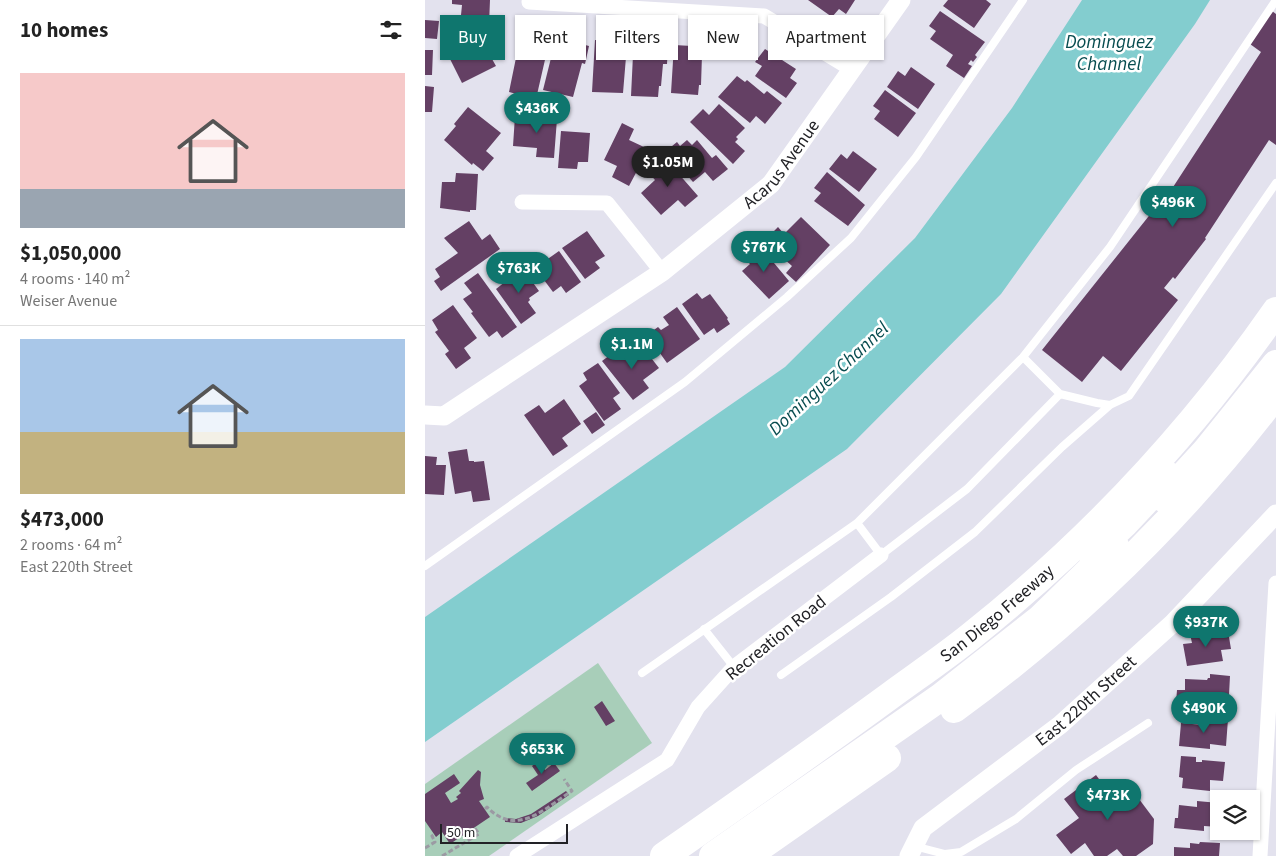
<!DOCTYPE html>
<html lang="en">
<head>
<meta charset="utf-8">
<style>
	body { margin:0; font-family:"Source Sans 3",sans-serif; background:#f2f2f2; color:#222; height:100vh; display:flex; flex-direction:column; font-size:19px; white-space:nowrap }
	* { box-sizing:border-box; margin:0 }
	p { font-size:16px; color:#767676 }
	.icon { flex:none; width:28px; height:28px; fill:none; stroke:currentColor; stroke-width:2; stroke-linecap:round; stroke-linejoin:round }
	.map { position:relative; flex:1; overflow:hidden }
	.details { display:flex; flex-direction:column; background:#fff; width:425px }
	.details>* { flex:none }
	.top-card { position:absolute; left:15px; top:15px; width:475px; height:45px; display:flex; gap:10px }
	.buttons { position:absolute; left:785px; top:790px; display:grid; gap:10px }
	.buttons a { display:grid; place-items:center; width:50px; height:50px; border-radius:0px; background:#fff; box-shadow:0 1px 4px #0004; font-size:25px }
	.scale { position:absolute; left:15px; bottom:12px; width:128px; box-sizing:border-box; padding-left:5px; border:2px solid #222226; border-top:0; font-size:14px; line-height:18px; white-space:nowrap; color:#222226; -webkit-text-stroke:4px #fff; paint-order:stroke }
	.price { position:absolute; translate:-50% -42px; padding:0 11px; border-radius:18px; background:#0f766e; color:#fff; font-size:16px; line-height:32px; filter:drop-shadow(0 1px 2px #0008) }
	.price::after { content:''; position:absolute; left:50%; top:30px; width:15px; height:11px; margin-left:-8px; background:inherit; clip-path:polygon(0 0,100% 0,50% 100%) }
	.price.active { background:#222; color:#fff }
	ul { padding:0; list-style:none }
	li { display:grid; align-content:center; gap:10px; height:265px; padding:0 20px }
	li+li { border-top:1px solid #e0e0e0 }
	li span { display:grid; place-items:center; height:155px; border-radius:0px; color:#555 }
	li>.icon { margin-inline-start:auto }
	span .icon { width:90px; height:90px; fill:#fffc; stroke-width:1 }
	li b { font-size:21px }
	h2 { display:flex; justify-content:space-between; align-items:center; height:60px; padding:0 20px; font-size:21px }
	.pill { padding:0 18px; border-radius:0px; background:#fff; box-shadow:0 1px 4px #0004; font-size:18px; line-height:45px }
	.pill.active { background:#0f766e; color:#fff }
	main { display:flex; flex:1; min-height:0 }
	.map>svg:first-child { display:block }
	.green { fill:#a8ceb9 }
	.water { fill:#83cdcf }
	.building { fill:#644064 }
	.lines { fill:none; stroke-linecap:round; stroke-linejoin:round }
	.path { stroke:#9b9aa3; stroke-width:3; stroke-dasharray:5 2.5; stroke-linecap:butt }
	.service { stroke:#fff; stroke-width:8 }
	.minor { stroke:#fff; stroke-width:15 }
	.tertiary { stroke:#fff; stroke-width:19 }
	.motorway { stroke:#fff; stroke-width:28 }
	.labels { text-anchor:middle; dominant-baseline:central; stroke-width:5; stroke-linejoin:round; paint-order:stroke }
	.street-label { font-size:18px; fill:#222226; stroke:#fff }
	.water-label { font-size:19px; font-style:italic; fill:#074c4f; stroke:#fff }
</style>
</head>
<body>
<main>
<section class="details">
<h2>10 homes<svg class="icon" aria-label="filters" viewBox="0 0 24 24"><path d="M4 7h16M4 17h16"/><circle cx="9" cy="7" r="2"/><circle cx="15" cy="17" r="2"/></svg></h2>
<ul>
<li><span style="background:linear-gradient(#f6c9c9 75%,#9aa5b1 0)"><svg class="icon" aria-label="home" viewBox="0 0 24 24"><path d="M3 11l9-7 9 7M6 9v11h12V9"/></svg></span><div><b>$1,050,000</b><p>4 rooms · 140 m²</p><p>Weiser Avenue</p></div></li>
<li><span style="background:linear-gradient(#a9c7e8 60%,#c2b280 0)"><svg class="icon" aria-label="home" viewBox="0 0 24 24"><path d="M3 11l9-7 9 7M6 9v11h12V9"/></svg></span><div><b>$473,000</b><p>2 rooms · 64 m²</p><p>East 220th Street</p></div></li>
</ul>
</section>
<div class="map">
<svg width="851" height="856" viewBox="0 0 851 856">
	<rect width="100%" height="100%" fill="#e3e2ee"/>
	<path class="green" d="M173,663l54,80 -163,113h-64v-72z"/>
	<path class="water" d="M657,0h128l-15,24 -194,270 -154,155 -422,293v-125l360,-250 130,-129 97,-130z"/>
	<path class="building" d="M27,0h38l-1,25 -23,-2 1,-8h-6l1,-10 -10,-1z
		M383,0h47l-9,14 -7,-5 -7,8z
		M523,0h38l5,4 -17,24 -31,-22z
		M515,11l45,31 -10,13 2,2 -4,5 -2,-2 -3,4 4,2 -8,12 -18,-12 7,-11 -23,-16 6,-8 -7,-5z
		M847,11l4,3v131l-7,-5 -64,98 1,1 -31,40 -2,-2 -9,11 14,12 -57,71 -18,-15 -21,26 -40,-32 118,-148 2,2 99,-152 -11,-8z
		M0,20l14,1 -2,18 -12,-1z
		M68,29l8,16 -13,7 8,14 -34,17 -15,-30z
		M170,40l17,1 -1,12h6l-1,4h10l-3,36 -31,-1z
		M145,41l19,5 -4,18 -3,-1 -9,34 -30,-7 10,-40 14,4z
		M224,44l19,1 -1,19h-4l-2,22h-2l-1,11 -27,-1 2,-41 15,1z
		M249,45l18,1v8l10,1 -1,30h-2l-1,10 -27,-2z
		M104,47l18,4 -11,48 -27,-7 8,-39 10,2z
		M340,49l31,20 -6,9 7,5 -11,15 -31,-22 7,-10 -7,-4z
		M0,50h8l-1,25h-7z
		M486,67l24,17 -17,25 -31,-22 11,-16 7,5z
		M312,76l8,6 2,-2 17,14 3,-3 15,12 -17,21 -9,-8 -6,7 -32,-26z
		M0,86l9,1 -2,25h-7z
		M460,90l31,23 -18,24 -24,-18 6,-8 -7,-5z
		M294,104l26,24 -9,9 2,2 -3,3 10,9 -12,13 -43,-42 13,-13 6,6z
		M43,107l33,26 -15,18 8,7 -11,13 -10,-8 -1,2 -28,-25 12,-14 -2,-2z
		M115,111l15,1v7h2l-3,39 -18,-1 1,-9 -24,-2 2,-30 25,2z
		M197,123l12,6 -5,11 15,7 -10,20 4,2 -9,17 -17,-9 5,-11 -13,-6z
		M136,131l29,2 -2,29h-10l-1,7 -19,-1z
		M262,140l5,5 5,-5 15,18 4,-3 12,14 -15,12 -8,-9 -12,10 -27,-31 11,-9 3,4z
		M428,151l24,18 -18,23 -30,-23 12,-15 6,5z
		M239,157l34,39 -13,11 -7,-7 -17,15 -20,-22 14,-13 -7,-8z
		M402,172l38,33 -17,21 -34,-25 7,-8 -7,-5z
		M31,173l22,1 -2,36h-6v2l-30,-4 2,-26h13z
		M376,217l29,28 -34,37 -10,-9 6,-7 -28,-25 14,-14 6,7z
		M44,221l13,19 8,-6 10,15 -59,42 -7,-10 6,-4 -5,-8 23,-16 -14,-15z
		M162,231l18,25 -10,6 5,6 -15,11 -23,-31z
		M334,245l30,36 -20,18 -27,-28 8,-7 -6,-6z
		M134,251l22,31 -15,11 -5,-7 -8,6 -18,-24z
		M88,267l5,6 5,-4 16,22 -10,7 1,2 -2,2 8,11 -15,11 -25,-35 14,-11 -4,-6z
		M53,273l39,54 -15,11 -5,-7 -8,6 -18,-24 2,-1 -10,-13 9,-6 -8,-10z
		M272,293l5,6 8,-5 18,24 -1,1 3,5 -13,9 -3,-5 -10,7 -22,-31z
		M28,305l24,33 -13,10 7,10 -15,11 -11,-15 4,-3 -14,-19 3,-2 -6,-10z
		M252,307l23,32 -33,24 -20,-28 11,-8 3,3 8,-5 -6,-8z
		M216,345l18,23 -16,12 6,8 -16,12 -31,-39 16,-12 5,9z
		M173,363l22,30 -7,5 8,11 -17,12 -25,-35 8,-6 -4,-7z
		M139,399l17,25 -19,14 6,8 -15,10 -29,-41 15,-10 6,8z
		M171,412l9,13 -13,9 -9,-13z
		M42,449l2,12h5v1l10,-1 6,39 -17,2 -2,-11 -16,3 -7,-42z
		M0,456l12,1 -1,8h10l-2,30 -19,-1z
		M779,631l1,4 23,-4 3,18 -10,1 2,11 -36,5 -4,-22 9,-1 -2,-9z
		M785,674l20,2 -1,19 -12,-1 -1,11 -40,-2 1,-13h8v-11l22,1 1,-2h2z
		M177,701l13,20 -9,5 -12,-19z
		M778,719h25l-2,27 -16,-2v5l-31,-3 2,-23 22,2z
		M756,756l15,1v5h6v-2l23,2 -2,19 -13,-1v11l-28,-3 1,-10 -4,-1z
		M114,761l6,9 9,-7 6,8 -28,20 -6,-8 12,-8 -6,-9z
		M53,770l3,2 -1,13 4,14 -5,2 11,16 -40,27 -8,-12 -6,5 -11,-16v-27l29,-20 6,9 -15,10 6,10 7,-4 -2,-2 5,-4 -2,-2z
		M671,775l14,19 17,-11 27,36 -1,25 -17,12h-13l-6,-7 -10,7h-13l-9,-13 -14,11 -15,-19 23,-17 -15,-19z
		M141,791l3,4 -31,21 -17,7 -16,-1v-4l11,1 15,-5z
		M772,801l22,2v24l-15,-1v5l-30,-3 1,-10h3l1,-13 18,2z
		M775,842l20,1 -1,13h-45v-9l16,1v-5l9,1z"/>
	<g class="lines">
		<path class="path" d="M60,809l2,-2c30,31 58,1 85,-16l-8,-12
			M0,848l10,-6 -3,-6 3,-2
			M17,856l37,-22 -5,-7"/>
		<path class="service" d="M598,357l37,37
			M432,523l24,32 86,-66 93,-95 37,9 13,2 19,-9 147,-213
			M0,566l260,-184 102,-85 64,-59 65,-81 107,-157
			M279,629l30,38
			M217,673l215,-150 166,-166 87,-110 166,-247
			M356,675l110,-78 84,-65 87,-85 48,-42
			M489,846l31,8 16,-2 55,-33 60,-49 72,-47"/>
		<path class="minor" d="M104,2l235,14 89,54
			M97,202l85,1 55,69
			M92,856l150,-96 31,-53 36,-40 147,-112
			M835,856l16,-273"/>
		<g class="tertiary">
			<path id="s1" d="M0,415l19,1 218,-144 109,-88 130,-184"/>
			<path id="s2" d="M484,856l14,-28 137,-103 113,-102 103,-109"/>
		</g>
		<g class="motorway">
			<path d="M738,498l43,-47 70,-87"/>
			<path d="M667,554l33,-31 44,-47"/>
			<path d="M529,709c122,-89 231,-195 322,-315"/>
			<path id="s3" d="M239,856c76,-53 152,-106 227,-161 26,-19 54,-38 80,-59 117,-93 220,-203 305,-325"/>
			<path d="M288,856l228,-159 99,-78 75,-73"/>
			<path d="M322,856l140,-98"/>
		</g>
	</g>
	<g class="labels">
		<g class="street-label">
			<text stroke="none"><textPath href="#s1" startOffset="442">Acarus Avenue</textPath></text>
			<text stroke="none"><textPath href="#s3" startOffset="412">San Diego Freeway</textPath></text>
			<text transform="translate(351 638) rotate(-39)">Recreation Road</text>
			<text stroke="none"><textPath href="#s2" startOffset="238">East 220th Street</textPath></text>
		</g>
		<g class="water-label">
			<text x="684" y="42">Dominguez<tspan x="684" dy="22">Channel</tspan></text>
			<text transform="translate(404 379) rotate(-43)">Dominguez Channel</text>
		</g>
	</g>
</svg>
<div class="buttons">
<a><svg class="icon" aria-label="layers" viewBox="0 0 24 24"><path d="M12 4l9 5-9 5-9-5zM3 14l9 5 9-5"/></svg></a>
</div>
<div class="scale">50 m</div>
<b class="price" style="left:112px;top:134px">$436K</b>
<b class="price active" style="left:243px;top:188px">$1.05M</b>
<b class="price" style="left:748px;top:228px">$496K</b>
<b class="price" style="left:339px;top:273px">$767K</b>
<b class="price" style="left:94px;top:294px">$763K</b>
<b class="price" style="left:207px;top:370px">$1.1M</b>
<b class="price" style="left:781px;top:648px">$937K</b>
<b class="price" style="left:779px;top:734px">$490K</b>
<b class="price" style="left:117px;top:775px">$653K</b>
<b class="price" style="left:683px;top:821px">$473K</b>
<div class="top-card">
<a class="pill active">Buy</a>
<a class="pill">Rent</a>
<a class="pill">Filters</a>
<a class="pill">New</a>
<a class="pill">Apartment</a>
</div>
</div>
</main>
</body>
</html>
